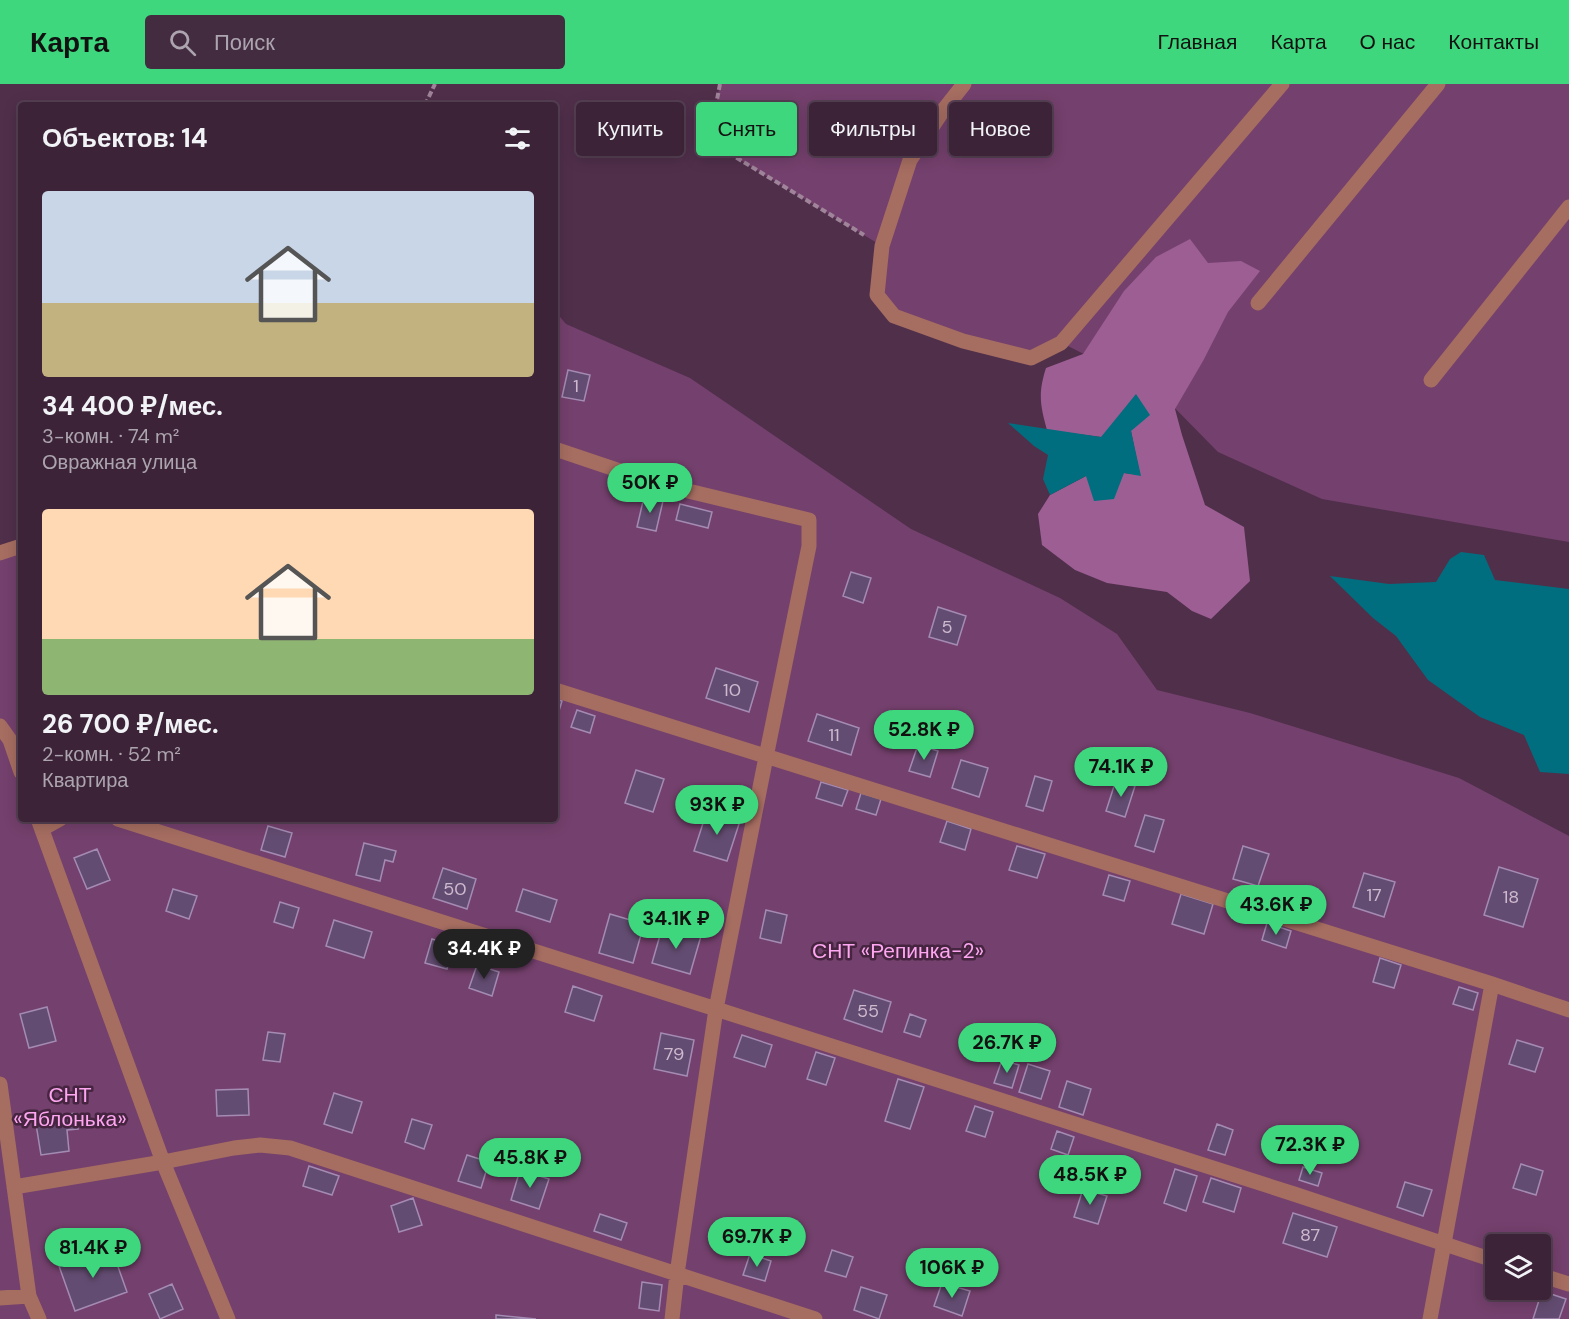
<!DOCTYPE html>
<html lang="ru">
<head>
<meta charset="utf-8">
<style>
	body { margin:0; font-family:"DM Sans",sans-serif; background:#432b40; color:#f1f3f6; height:100vh; display:flex; flex-direction:column; font-size:22px; white-space:nowrap }
	* { box-sizing:border-box; margin:0 }
	p { font-size:20px; color:#aca4ae }
	.icon { flex:none; width:33px; height:33px; fill:none; stroke:currentColor; stroke-width:2; stroke-linecap:round; stroke-linejoin:round }
	.map { position:relative; flex:1; overflow:hidden }
	.sheet { position:absolute; left:18px; top:18px; width:540px; height:720px; display:flex; flex-direction:column; background:#3c2338; border-radius:6px; box-shadow:0 3px 15px #0003,0 0 0 2px #554053 }
	.sheet>* { flex:none }
	.guide { position:absolute; left:576px; top:18px; width:570px; height:54px; display:flex; gap:12px }
	.buttons { position:absolute; left:1485px; top:1150px; display:grid; gap:12px }
	.buttons a { display:grid; place-items:center; width:66px; height:66px; border-radius:6px; background:#3c2338; box-shadow:0 3px 15px #0003,0 0 0 2px #554053; font-size:30px }
	.price { position:absolute; translate:-50% -51px; padding:0 14px; border-radius:21px; background:#3fd77d; color:#111; font-size:20px; line-height:39px; filter:drop-shadow(0 2px 3px #0008) }
	.price::after { content:''; position:absolute; left:50%; top:36px; width:18px; height:14px; margin-left:-9px; background:inherit; clip-path:polygon(0 0,100% 0,50% 100%) }
	.price.current { background:#222; color:#fff }
	ul { padding:0; list-style:none }
	li { display:grid; align-content:center; gap:12px; height:318px; padding:0 24px }
	li span { display:grid; place-items:center; height:186px; border-radius:6px; color:#555 }
	li>.icon { margin-inline-start:auto }
	span .icon { width:108px; height:108px; fill:#fffc; stroke-width:1 }
	li b { font-size:26px }
	h2 { display:flex; justify-content:space-between; align-items:center; height:72px; padding:0 24px; font-size:26px }
	.pill { padding:0 21px; border-radius:6px; background:#3c2338; box-shadow:0 3px 15px #0003,0 0 0 2px #554053; font-size:21px; line-height:54px }
	.pill.current { background:#3fd77d; color:#111 }
	header { display:flex; align-items:center; gap:36px; box-sizing:border-box; height:84px; padding:0 30px; background:#3fd77d; color:#111 }
	header strong { font-size:28px }
	nav { display:flex; gap:33px; margin-inline-start:auto; font-size:21px }
	.search { width:420px; height:54px; background:#432b40; display:flex; align-items:center; gap:15px; box-sizing:border-box; padding:0 21px; border-radius:6px; color:#aca4ae; font-size:22px }
	.map>svg:first-child { display:block }
	.green { fill:#74406d; fill-rule:evenodd }
	.forest { fill:#9c5e93 }
	.water { fill:#006e7e }
	.building { fill:#634c71; stroke:#a48bb3; stroke-width:1.5 }
	.lines { fill:none; stroke-linecap:round; stroke-linejoin:round }
	.path { stroke:#9f849a; stroke-width:4; stroke-dasharray:6 3; stroke-linecap:butt }
	.minor { stroke:#a66d61; stroke-width:15 }
	.labels { text-anchor:middle; dominant-baseline:central; stroke-width:5; stroke-linejoin:round; paint-order:stroke }
	.number-label { font-size:18px; fill:#ceb9cf }
	.park-label { font-size:21px; fill:#fea6f0; stroke:#452540 }
</style>
</head>
<body>
<header>
<strong>Карта</strong>
<div class="search"><svg class="icon" aria-label="search" viewBox="0 0 24 24"><circle cx="10" cy="10" r="6"/><path d="M15 15l6 6"/></svg>Поиск</div>
<nav><a>Главная</a><a>Карта</a><a>О нас</a><a>Контакты</a></nav>
</header>
<div class="map">
<svg width="1569" height="1235" viewBox="0 0 1569 1235">
	<rect width="100%" height="100%" fill="#502f4b"/>
	<path class="green" d="M720,0h849v458l-247,-43 -104,-47 -59,-60 -97,-49 -31,15 -137,-42 -17,-21 5,-49 -173,-105z
		M555,227l11,13 124,54 221,151 149,69 57,36 40,56 93,23 209,65 110,58v483h-1569v-766l21,-7v273h534zM1496,1161h44v45h-44z"/>
	<path class="forest" d="M1190,155l18,24 33,-2 19,10 -32,41 -25,49 -28,48 7,26 23,70 39,22 6,54 -39,38 -19,-8 -25,-19 -60,-9 -32,-13 -33,-25 -4,-31 12,-19 36,-19 38,-3 16,2 -9,-44 -30,6 -54,-7c-7,-25 -9,-37 -1,-62l37,-14 41,-63 32,-34z"/>
	<path class="water" d="M1136,310l14,21 -19,16 10,45 -17,-3 -10,26 -20,2 -8,-25 -36,19 -7,-16 5,-24 -14,-9 -26,-23 93,14z
		M1461,468l23,3 11,25 74,9v185l-29,-2 -16,-37 -44,-18 -52,-37 -32,-44 -23,-18 -43,-42 59,8 47,-2 14,-23z"/>
	<path class="building" d="M568,286l22,5 -6,26 -22,-4z
		M644,413l19,4 -7,30 -19,-4z
		M680,420l32,8 -4,16 -32,-8z
		M851,488l20,6 -8,25 -20,-7z
		M938,523l28,9 -9,29 -28,-8z
		M716,584l42,14 -9,30 -43,-14z
		M555,615l7,2 -7,23z
		M577,626l18,6 -5,17 -19,-6z
		M817,630l42,14 -8,27 -43,-14z
		M918,661l20,6 -8,26 -21,-6z
		M961,676l27,8 -9,29 -27,-9z
		M636,686l28,9 -11,33 -28,-9z
		M1035,692l17,5 -9,30 -17,-5z
		M1116,696l19,6 -10,31 -19,-6z
		M821,698l27,8 -6,16 -26,-8z
		M861,709l20,6 -5,16 -20,-6z
		M707,727l33,10 -13,40 -33,-10z
		M1145,731l19,5 -10,32 -19,-6z
		M947,737l24,8 -6,21 -25,-8z
		M268,742l24,7 -7,24 -24,-7z
		M364,759l32,8 -3,11 -8,-2 -5,21 -24,-6z
		M1017,762l28,8 -8,24 -28,-8z
		M1243,762l26,8 -11,32 -25,-7z
		M97,765l13,31 -23,9 -13,-31z
		M1499,783l39,12 -15,48 -39,-12z
		M443,784l33,11 -9,30 -34,-11z
		M1364,789l31,9 -11,35 -31,-10z
		M1109,791l21,6 -6,20 -21,-6z
		M173,805l24,7 -8,23 -23,-8z
		M523,805l34,11 -7,22 -34,-11z
		M1181,810l32,10 -9,30 -32,-10z
		M280,818l19,6 -6,20 -19,-6z
		M766,826l21,5 -6,28 -21,-5z
		M610,830l34,10 -11,39 -34,-10z
		M334,836l38,12 -8,26 -38,-12z
		M1267,839l24,8 -5,17 -24,-8z
		M663,841l38,11 -11,38 -38,-11z
		M432,855l22,7 -7,23 -22,-6z
		M1380,874l21,7 -7,23 -21,-6z
		M477,881l22,7 -7,24 -23,-8z
		M573,902l29,10 -8,25 -29,-9z
		M1459,903l19,6 -5,17 -20,-6z
		M854,906l37,12 -9,30 -38,-13z
		M47,923l9,34 -27,7 -9,-34z
		M910,930l16,6 -6,17 -16,-5z
		M268,948l17,2 -5,28 -17,-2z
		M661,949l33,7 -7,36 -33,-7z
		M742,951l30,10 -7,22 -31,-10z
		M1517,956l26,8 -8,24 -26,-8z
		M816,968l19,6 -9,27 -19,-6z
		M1002,976l17,5 -7,23 -18,-5z
		M1028,980l22,7 -9,28 -22,-7z
		M898,995l26,8 -14,42 -25,-8z
		M1067,997l24,8 -8,26 -24,-8z
		M248,1005l1,26 -32,1 -1,-26z
		M334,1009l28,9 -10,31 -28,-9z
		M975,1022l18,6 -8,25 -19,-6z
		M76,1029l2,16 -11,1 2,21 -28,4 -6,-37z
		M412,1035l20,6 -8,24 -19,-7z
		M1217,1040l16,6 -8,25 -17,-5z
		M1057,1047l17,6 -6,18 -17,-6z
		M467,1071l22,7 -8,26 -23,-7z
		M1521,1080l22,7 -7,24 -23,-7z
		M309,1082l30,10 -7,19 -29,-9z
		M1303,1083l19,6 -4,13 -19,-6z
		M1175,1085l22,7 -11,35 -22,-8z
		M520,1086l29,9 -10,30 -28,-9z
		M1211,1094l30,10 -7,24 -31,-10z
		M1405,1098l27,8 -9,26 -26,-9z
		M1083,1105l24,7 -9,28 -24,-7z
		M413,1114l9,27 -23,7 -8,-26z
		M1293,1129l44,14 -10,30 -44,-14z
		M600,1130l27,9 -6,17 -27,-9z
		M111,1163l16,45 -52,19 -16,-45z
		M832,1166l21,7 -7,20 -21,-6z
		M750,1170l21,7 -6,20 -22,-6z
		M642,1198l20,3 -3,26 -20,-3z
		M942,1199l28,8 -8,25 -28,-10z
		M172,1200l11,25 -23,10 -11,-25z
		M861,1203l26,8 -8,24 -25,-9z
		M1542,1207l24,8 -7,20h-26z
		M496,1231l40,4h-40z"/>
	<g class="lines">
		<path class="path" d="M720,0l-11,57 155,94
			M425,21l10,-21"/>
		<path class="minor" d="M964,0l-22,28 -32,48 -28,86 -5,49 17,21 69,25 68,17 30,-15 221,-259
			M1258,219l180,-219
			M1431,296l138,-173
			M555,365l104,35 150,36v26l-43,211 -50,252 -39,265 -5,45
			M0,469l21,-7
			M555,606l937,294 77,26
			M0,642l10,14 11,32
			M38,735l125,343 65,157
			M118,735l598,190 578,185 202,67
			M42,745l18,-10
			M0,1000l29,212 -29,2
			M14,1103l149,-25 71,-14 26,-3 30,3 525,171
			M1540,1191l29,9
			M29,1212l10,23
			M1430,1235l62,-335"/>
	</g>
	<g class="labels">
		<g class="number-label">
			<text x="576" y="302">1</text>
			<text x="947" y="543">5</text>
			<text x="732" y="606">10</text>
			<text x="834" y="651">11</text>
			<text x="455" y="805">50</text>
			<text x="1374" y="811">17</text>
			<text x="1511" y="813">18</text>
			<text x="868" y="927">55</text>
			<text x="674" y="970">79</text>
			<text x="1310" y="1151">87</text>
		</g>
		<g class="park-label">
			<text x="898" y="867">СНТ «Репинка-2»</text>
			<text x="70" y="1011">СНТ<tspan x="70" dy="24">«Яблонька»</tspan></text>
		</g>
	</g>
</svg>
<div class="buttons">
<a><svg class="icon" aria-label="layers" viewBox="0 0 24 24"><path d="M12 4l9 5-9 5-9-5zM3 14l9 5 9-5"/></svg></a>
</div>
<b class="price" style="left:650px;top:430px">50K ₽</b>
<b class="price" style="left:924px;top:677px">52.8K ₽</b>
<b class="price" style="left:1121px;top:714px">74.1K ₽</b>
<b class="price" style="left:717px;top:752px">93K ₽</b>
<b class="price" style="left:1276px;top:852px">43.6K ₽</b>
<b class="price" style="left:676px;top:866px">34.1K ₽</b>
<b class="price current" style="left:484px;top:896px">34.4K ₽</b>
<b class="price" style="left:1007px;top:990px">26.7K ₽</b>
<b class="price" style="left:1310px;top:1092px">72.3K ₽</b>
<b class="price" style="left:530px;top:1105px">45.8K ₽</b>
<b class="price" style="left:1090px;top:1122px">48.5K ₽</b>
<b class="price" style="left:757px;top:1184px">69.7K ₽</b>
<b class="price" style="left:93px;top:1195px">81.4K ₽</b>
<b class="price" style="left:952px;top:1215px">106K ₽</b>
<div class="guide">
<a class="pill">Купить</a>
<a class="pill current">Снять</a>
<a class="pill">Фильтры</a>
<a class="pill">Новое</a>
</div>
<section class="sheet">
<h2>Объектов: 14<svg class="icon" aria-label="filters" viewBox="0 0 24 24"><path d="M4 7h16M4 17h16"/><circle cx="9" cy="7" r="2"/><circle cx="15" cy="17" r="2"/></svg></h2>
<ul>
<li><span style="background:linear-gradient(#c9d6e8 60%,#c2b280 0)"><svg class="icon" aria-label="home" viewBox="0 0 24 24"><path d="M3 11l9-7 9 7M6 9v11h12V9"/></svg></span><div><b>34 400 ₽/мес.</b><p>3-комн. · 74 m²</p><p>Овражная улица</p></div></li>
<li><span style="background:linear-gradient(#ffd9b3 70%,#8fb573 0)"><svg class="icon" aria-label="home" viewBox="0 0 24 24"><path d="M3 11l9-7 9 7M6 9v11h12V9"/></svg></span><div><b>26 700 ₽/мес.</b><p>2-комн. · 52 m²</p><p>Квартира</p></div></li>
</ul>
</section>
</div>
</body>
</html>
